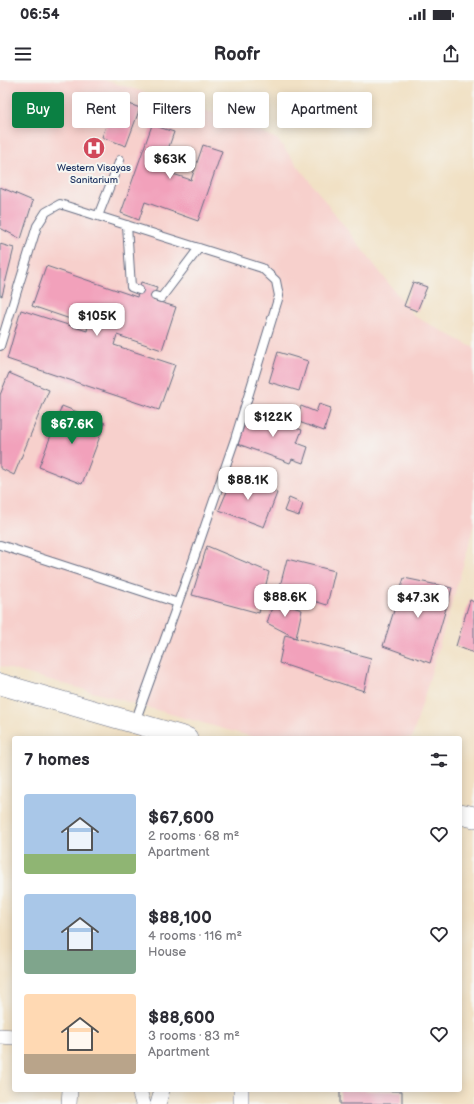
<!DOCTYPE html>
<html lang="en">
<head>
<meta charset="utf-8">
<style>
	body { margin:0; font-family:"Balsamiq Sans",sans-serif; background:#f7f7f7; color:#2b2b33; height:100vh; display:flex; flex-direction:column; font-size:15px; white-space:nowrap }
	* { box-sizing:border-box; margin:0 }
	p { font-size:13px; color:#7c7c81 }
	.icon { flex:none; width:22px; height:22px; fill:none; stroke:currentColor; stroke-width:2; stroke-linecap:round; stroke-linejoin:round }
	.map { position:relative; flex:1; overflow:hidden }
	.details { position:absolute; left:12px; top:656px; width:450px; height:356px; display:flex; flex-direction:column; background:#fff; border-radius:4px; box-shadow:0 2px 10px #0003 }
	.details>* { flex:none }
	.banner { position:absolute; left:12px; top:12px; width:450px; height:36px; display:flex; gap:8px }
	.price { position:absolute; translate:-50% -34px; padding:0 9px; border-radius:8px; background:#fff; color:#222; font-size:13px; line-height:26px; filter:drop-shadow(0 1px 2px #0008) }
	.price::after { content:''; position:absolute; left:50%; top:24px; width:12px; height:9px; margin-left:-6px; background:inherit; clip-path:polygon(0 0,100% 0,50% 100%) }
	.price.selected { background:#0b8043; color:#fff }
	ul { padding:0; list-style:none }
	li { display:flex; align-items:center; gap:12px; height:100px; padding:0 12px }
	li span { display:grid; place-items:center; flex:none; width:112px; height:80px; border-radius:4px; color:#555 }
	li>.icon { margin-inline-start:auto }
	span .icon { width:48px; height:48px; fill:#fffc; stroke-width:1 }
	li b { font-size:17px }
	h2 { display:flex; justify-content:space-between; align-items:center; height:48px; padding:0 12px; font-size:17px }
	.pill { padding:0 14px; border-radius:4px; background:#fff; box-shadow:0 2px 10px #0003; font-size:14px; line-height:36px }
	.pill.selected { background:#0b8043; color:#fff }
	.status { display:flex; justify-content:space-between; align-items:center; height:28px; padding:0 20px; background:#fff; direction:ltr }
	.status svg { height:11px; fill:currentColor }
	header { display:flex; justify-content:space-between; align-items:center; height:52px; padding:0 12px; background:#fff; font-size:18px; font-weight:700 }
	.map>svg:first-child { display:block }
	.built { fill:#f7d0cc }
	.building { fill:#f2a1bb }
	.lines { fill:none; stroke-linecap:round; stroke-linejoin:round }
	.lane-casing { stroke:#666d82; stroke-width:10 }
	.street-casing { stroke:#666d82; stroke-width:16 }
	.secondary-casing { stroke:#666d82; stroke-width:22 }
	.lane { stroke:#fff; stroke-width:8 }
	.street { stroke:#fff; stroke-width:15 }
	.secondary { stroke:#fff; stroke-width:21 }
	.labels { text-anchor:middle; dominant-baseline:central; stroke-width:4; stroke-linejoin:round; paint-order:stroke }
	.poi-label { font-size:10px; fill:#1b2f5e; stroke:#f6f6f2 }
</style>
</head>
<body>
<div class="status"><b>06:54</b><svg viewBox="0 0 49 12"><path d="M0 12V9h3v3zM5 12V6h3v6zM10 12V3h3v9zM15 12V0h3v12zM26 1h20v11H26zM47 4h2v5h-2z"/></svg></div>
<header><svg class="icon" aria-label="menu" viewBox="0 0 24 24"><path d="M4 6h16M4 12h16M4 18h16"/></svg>Roofr<svg class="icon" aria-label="share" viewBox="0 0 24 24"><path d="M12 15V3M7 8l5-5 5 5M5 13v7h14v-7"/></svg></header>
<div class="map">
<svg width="474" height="1024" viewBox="0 0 474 1024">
	<rect width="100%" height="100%" fill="#f6f6f2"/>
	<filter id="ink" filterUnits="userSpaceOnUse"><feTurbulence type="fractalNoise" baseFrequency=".025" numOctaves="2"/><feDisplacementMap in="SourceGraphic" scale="8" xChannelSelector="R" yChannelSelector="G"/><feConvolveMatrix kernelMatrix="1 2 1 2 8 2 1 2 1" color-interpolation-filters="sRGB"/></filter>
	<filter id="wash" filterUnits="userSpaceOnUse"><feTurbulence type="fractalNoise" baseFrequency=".012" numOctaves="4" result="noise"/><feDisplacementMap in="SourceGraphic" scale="16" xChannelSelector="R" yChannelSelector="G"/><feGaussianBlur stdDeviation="0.9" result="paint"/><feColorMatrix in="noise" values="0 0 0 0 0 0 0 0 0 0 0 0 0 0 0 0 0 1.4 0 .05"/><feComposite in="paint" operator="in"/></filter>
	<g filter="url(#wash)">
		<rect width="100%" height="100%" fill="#f1e1c5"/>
		<path class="built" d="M0,0h104l129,39 44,20 137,177 60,32v175l-5,22 -57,193h-156l-256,-72z"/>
		<g id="blocks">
			<path class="building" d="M116,19l24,9 -14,38 -24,-9z
				M152,45l22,7 -13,38 30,10 12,-35 19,6 -24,70 -53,-19 -6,18 -18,-7z
				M0,107l33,14 -12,38 -21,-11z
				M0,164l14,4 -12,48 -2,-1z
				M46,186l91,31 4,-15 16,5 -4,13 23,7 -14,43 -45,-15 -3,10 61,20 -16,45 -152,-51 14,-49 66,21 1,-6 -56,-19z
				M413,202l14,5 -10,24 -13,-5z
				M278,272l30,9 -9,30 -30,-9z
				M9,293l40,17 -35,85 -14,-7v-73z
				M319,324l12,4 -7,23 -28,-10 5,-15 15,6z
				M62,326l43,17 -23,61 -43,-17z
				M249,331l53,19 -5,13 11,4 -5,16 -11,-4 -2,4 -52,-19z
				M234,395l43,18 -13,34 -45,-17z
				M289,418l14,6 -4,12 -15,-5z
				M207,466l62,26 -10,41 -67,-18z
				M287,479l48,12 -8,34 -48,-15z
				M404,498l48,10 -22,75 -47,-17z
				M470,520l4,2v51l-18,-7z
				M274,521l28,9 -6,28 -29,-15z
				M285,555l86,23 -7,33 -85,-28z
				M340,1010l62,1v13h-62z"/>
		</g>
	</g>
	<g filter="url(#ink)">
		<use href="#blocks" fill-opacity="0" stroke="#666d82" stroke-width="1"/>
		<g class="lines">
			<g class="lane-casing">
				<path id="lane" d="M98,136l22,-56
					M127,145l4,62 8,3
					M155,216l6,2 38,-50
					M0,266l37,-120 9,-14 14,-8 202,64 14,13 3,15 -44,143 -42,122 -58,161
					M0,465l178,58"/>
			</g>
			<g class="street-casing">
				<path id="street" d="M0,956l14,1
					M139,1010l4,14
					M69,1024l1,-14
					M158,1024l4,-14
					M241,1024v-14"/>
			</g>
			<g class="secondary-casing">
				<path id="secondary" d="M0,604l187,54
					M460,734l14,3"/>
			</g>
			<use href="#lane" class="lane"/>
			<use href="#street" class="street"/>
			<use href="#secondary" class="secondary"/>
		</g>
	</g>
	<defs>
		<g id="hospital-disc" transform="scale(1.15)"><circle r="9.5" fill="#d1495b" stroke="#f6f6f2"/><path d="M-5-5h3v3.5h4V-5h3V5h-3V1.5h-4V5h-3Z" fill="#fff"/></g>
	</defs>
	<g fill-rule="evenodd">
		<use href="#hospital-disc" x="94" y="68"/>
	</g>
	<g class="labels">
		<g class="poi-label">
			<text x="94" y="88">Western Visayas<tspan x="94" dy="12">Sanitarium</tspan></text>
		</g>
	</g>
</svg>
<b class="price" style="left:170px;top:100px">$63K</b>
<b class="price" style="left:97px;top:257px">$105K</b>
<b class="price" style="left:273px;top:358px">$122K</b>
<b class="price selected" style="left:72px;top:365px">$67.6K</b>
<b class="price" style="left:248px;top:421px">$88.1K</b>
<b class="price" style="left:285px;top:538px">$88.6K</b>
<b class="price" style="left:418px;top:539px">$47.3K</b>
<div class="banner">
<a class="pill selected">Buy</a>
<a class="pill">Rent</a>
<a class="pill">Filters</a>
<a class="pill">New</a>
<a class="pill">Apartment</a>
</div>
<section class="details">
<h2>7 homes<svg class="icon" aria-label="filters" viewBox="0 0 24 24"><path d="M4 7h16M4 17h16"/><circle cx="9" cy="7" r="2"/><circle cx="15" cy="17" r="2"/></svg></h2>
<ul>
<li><span style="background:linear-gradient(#a9c7e8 75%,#8fb573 0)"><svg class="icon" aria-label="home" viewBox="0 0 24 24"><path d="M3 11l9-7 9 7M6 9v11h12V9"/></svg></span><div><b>$67,600</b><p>2 rooms · 68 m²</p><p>Apartment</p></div><svg class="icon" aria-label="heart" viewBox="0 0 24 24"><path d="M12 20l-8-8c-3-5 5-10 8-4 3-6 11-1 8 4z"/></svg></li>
<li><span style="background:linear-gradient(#a9c7e8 70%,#7fa58c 0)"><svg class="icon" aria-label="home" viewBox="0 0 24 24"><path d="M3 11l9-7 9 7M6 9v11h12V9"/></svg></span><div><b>$88,100</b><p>4 rooms · 116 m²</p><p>House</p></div><svg class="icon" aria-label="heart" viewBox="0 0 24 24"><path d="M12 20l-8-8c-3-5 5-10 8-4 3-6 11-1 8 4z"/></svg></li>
<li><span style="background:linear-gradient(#ffd9b3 75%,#b9a48a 0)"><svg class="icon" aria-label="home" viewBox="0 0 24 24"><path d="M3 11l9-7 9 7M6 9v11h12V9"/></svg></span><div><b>$88,600</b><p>3 rooms · 83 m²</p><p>Apartment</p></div><svg class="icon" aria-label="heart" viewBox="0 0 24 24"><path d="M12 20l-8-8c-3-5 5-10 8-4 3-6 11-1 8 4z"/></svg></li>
</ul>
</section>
</div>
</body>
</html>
